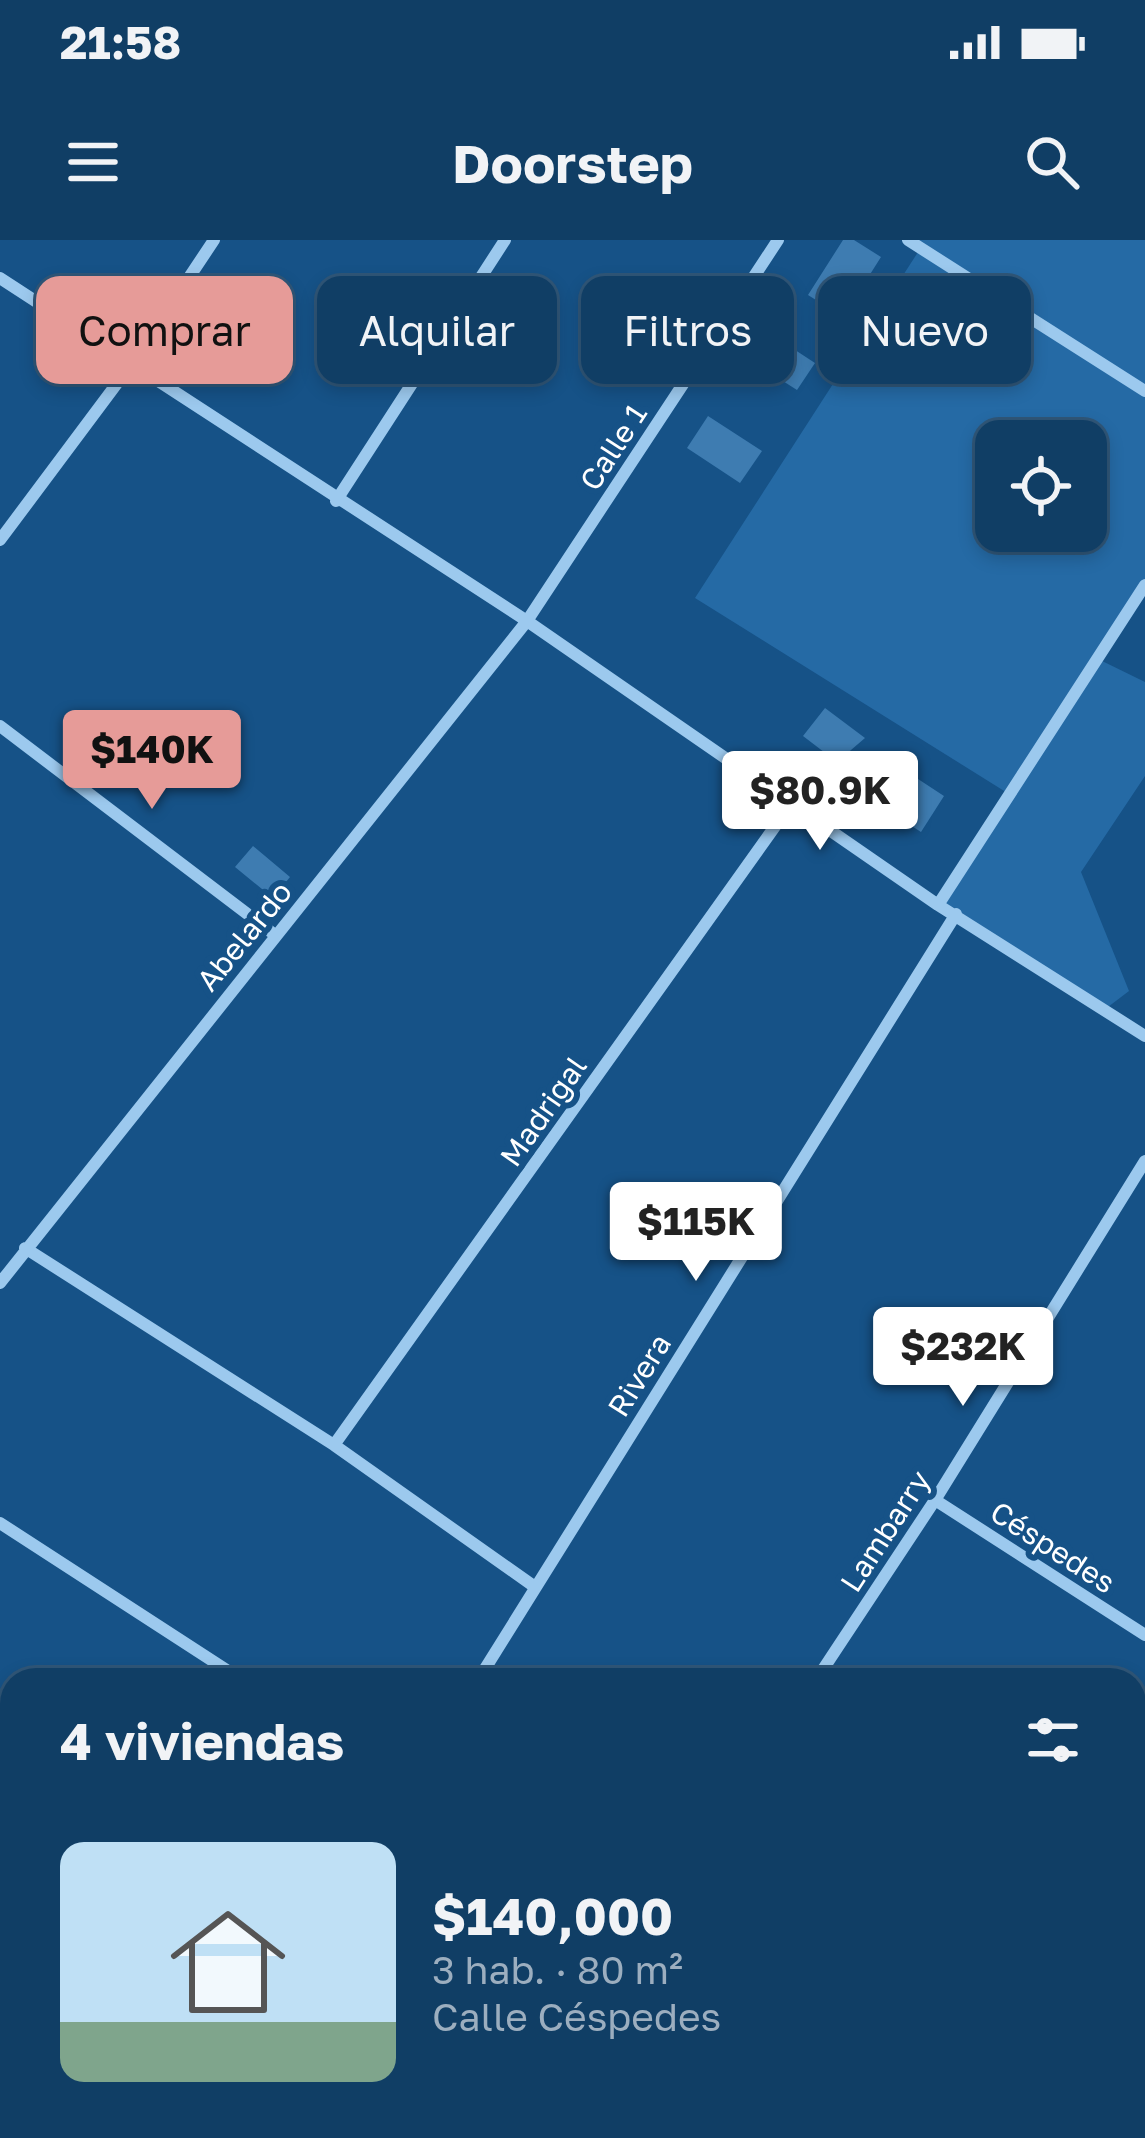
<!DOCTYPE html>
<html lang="es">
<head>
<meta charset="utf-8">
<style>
	body { margin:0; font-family:"Golos Text",sans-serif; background:#19456b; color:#f1f3f6; height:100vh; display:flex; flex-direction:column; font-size:45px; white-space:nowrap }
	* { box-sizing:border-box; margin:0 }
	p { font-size:39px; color:#9caebf }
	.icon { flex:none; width:66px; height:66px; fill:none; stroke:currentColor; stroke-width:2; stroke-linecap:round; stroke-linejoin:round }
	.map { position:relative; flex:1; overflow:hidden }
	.panel { position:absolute; left:0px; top:1428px; width:1146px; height:471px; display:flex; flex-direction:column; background:#103e65; border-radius:36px 36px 0 0; box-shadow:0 6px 18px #0003,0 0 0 3px #305779 }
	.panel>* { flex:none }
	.banner { position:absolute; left:36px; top:36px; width:1074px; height:108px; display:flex; gap:24px }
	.buttons { position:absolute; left:975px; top:180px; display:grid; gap:24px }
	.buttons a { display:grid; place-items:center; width:132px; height:132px; border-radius:24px; background:#103e65; box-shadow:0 6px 18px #0003,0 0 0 3px #305779; font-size:60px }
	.price { position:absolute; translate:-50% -102px; padding:0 27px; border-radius:12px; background:#fff; color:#222; font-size:39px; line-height:78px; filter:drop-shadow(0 3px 6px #0008) }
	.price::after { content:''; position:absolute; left:50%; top:72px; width:36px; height:27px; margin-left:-18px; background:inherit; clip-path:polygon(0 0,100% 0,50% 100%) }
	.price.current { background:#e69b98; color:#111 }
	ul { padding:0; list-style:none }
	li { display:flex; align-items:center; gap:36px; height:300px; padding:0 60px }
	li span { display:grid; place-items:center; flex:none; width:336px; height:240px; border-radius:24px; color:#555 }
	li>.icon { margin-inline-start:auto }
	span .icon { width:144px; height:144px; fill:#fffc; stroke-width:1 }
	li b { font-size:51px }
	h2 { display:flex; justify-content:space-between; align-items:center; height:144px; padding:0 60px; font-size:51px }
	.tag { padding:0 42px; border-radius:24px; background:#103e65; box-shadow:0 6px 18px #0003,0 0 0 3px #305779; font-size:42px; line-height:108px }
	.tag.current { background:#e69b98; color:#111 }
	.status { display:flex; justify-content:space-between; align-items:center; height:84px; padding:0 60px; background:#103e65; direction:ltr }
	.status svg { height:33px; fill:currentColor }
	header { display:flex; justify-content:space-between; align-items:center; height:156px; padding:0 60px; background:#103e65; font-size:54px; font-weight:700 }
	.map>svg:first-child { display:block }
	.green { fill:#256aa5; fill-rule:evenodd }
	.building { fill:#3e7cb1 }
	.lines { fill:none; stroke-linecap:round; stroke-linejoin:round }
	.street { stroke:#9cc9ee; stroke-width:12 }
	.labels { text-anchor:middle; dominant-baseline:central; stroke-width:12; stroke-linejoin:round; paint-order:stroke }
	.street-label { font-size:30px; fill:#fff; stroke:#165287 }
</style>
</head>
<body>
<div class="status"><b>21:58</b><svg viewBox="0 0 49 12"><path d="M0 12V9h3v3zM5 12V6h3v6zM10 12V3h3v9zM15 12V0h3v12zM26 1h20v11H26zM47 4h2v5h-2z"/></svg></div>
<header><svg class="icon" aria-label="menu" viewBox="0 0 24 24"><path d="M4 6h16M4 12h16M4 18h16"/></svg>Doorstep<svg class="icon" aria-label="search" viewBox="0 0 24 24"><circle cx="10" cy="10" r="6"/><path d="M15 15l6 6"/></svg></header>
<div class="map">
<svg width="1145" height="1898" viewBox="0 0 1145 1898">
	<rect width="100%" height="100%" fill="#165287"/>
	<path class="green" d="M908,0h237v345l-47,74 47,23v94l-64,96 48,119 -25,19 -166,-105 71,-111 -314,-196 225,-349zM996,201h90v90h-90z"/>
	<path class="building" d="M843,0h11l27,17 -38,60 -35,-22z
		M232,54l34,24 -46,63 -34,-23z
		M763,89l52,34 -18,27 -52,-33z
		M708,176l54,35 -22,32 -53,-35z
		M825,468l40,30 -28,24 -34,-26z
		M889,520l55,36 -23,36 -56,-36z
		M253,606l37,31 -17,21 -38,-31z"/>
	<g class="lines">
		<path class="street" d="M908,0l237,151
			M0,38l527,343 411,284 207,131
			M336,261l169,-261
			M0,300l130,-174 84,-126
			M0,486l275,209
			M938,665l207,-320
			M25,1008l309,197 201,142
			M0,1043l527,-662 251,-381
			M334,1205l457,-641
			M935,1260l210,135
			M0,1283l242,157
			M478,1440l478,-766
			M816,1440l119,-180 210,-339
			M0,1568l12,8
			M1134,1741l11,-16
			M940,1887l17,11
			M198,1898l7,-11
			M514,1898l7,-11
			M1027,1898l8,-11"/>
	</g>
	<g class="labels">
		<g class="street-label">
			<text transform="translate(613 207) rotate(-57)">Calle 1</text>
			<text transform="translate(244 696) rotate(-51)">Abelardo</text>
			<text transform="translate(543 871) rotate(-55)">Madrigal</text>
			<text transform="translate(639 1135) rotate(-58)">Rivera</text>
			<text transform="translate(885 1291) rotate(-57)">Lambarry</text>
			<text transform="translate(1053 1307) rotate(33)">Céspedes</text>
		</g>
	</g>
</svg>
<div class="buttons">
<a><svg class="icon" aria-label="locate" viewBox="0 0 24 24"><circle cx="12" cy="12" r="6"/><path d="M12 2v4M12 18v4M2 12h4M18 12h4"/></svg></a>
</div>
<b class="price current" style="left:152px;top:572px">$140K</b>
<b class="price" style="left:820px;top:613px">$80.9K</b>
<b class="price" style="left:696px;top:1044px">$115K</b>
<b class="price" style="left:963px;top:1169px">$232K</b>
<div class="banner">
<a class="tag current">Comprar</a>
<a class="tag">Alquilar</a>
<a class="tag">Filtros</a>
<a class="tag">Nuevo</a>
</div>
<section class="panel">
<h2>4 viviendas<svg class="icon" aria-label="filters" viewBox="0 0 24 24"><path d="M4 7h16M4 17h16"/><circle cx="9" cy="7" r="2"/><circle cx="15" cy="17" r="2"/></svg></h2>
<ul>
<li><span style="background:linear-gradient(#bfe0f5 75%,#7fa58c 0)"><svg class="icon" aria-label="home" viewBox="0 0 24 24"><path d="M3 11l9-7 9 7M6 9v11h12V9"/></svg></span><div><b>$140,000</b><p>3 hab. · 80 m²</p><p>Calle Céspedes</p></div></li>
</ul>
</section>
</div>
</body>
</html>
